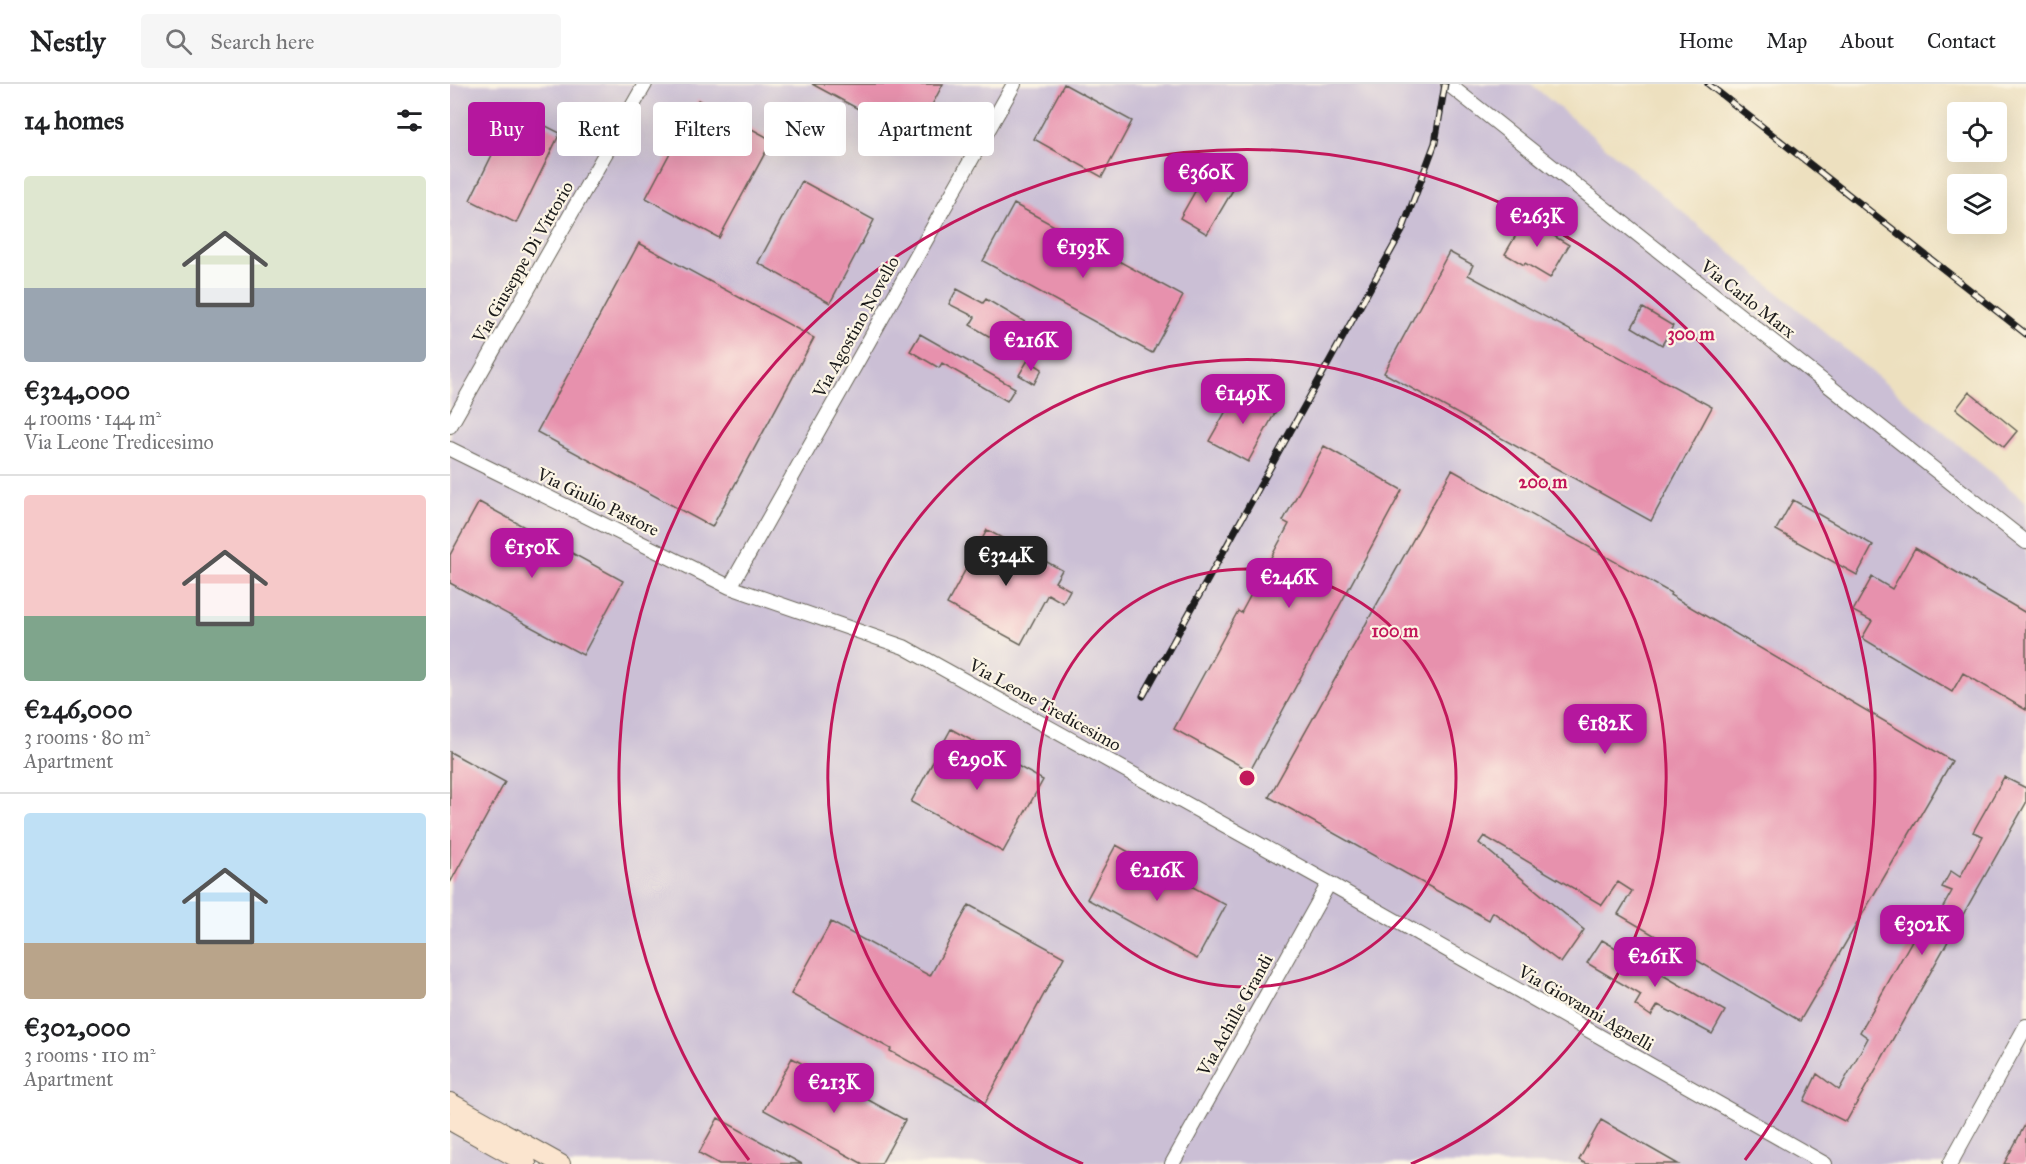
<!DOCTYPE html>
<html lang="en">
<head>
<meta charset="utf-8">
<style>
	body { margin:0; font-family:"IM FELL Great Primer",serif; background:#f6f6f6; color:#202124; height:100vh; display:flex; flex-direction:column; font-size:22px; white-space:nowrap }
	* { box-sizing:border-box; margin:0 }
	p { font-size:20px; color:#757577 }
	.icon { flex:none; width:33px; height:33px; fill:none; stroke:currentColor; stroke-width:2; stroke-linecap:round; stroke-linejoin:round }
	.map { position:relative; flex:1; overflow:hidden }
	.details { display:flex; flex-direction:column; background:#fff; width:450px }
	.details>* { flex:none }
	.hud { position:absolute; left:18px; top:18px; width:570px; height:54px; display:flex; gap:12px }
	.fabs { position:absolute; left:1497px; top:18px; display:grid; gap:12px }
	.fabs a { display:grid; place-items:center; width:60px; height:60px; border-radius:6px; background:#fff; box-shadow:0 6px 24px #0002; font-size:30px }
	.price { position:absolute; translate:-50% -51px; padding:0 14px; border-radius:12px; background:#b5179e; color:#fff; font-size:20px; line-height:39px; filter:drop-shadow(0 2px 3px #0008) }
	.price::after { content:''; position:absolute; left:50%; top:36px; width:18px; height:14px; margin-left:-9px; background:inherit; clip-path:polygon(0 0,100% 0,50% 100%) }
	.price.selected { background:#222; color:#fff }
	ul { padding:0; list-style:none }
	li { display:grid; align-content:center; gap:12px; height:318px; padding:0 24px }
	li+li { border-top:2px solid #e0e0e0 }
	li span { display:grid; place-items:center; height:186px; border-radius:6px; color:#555 }
	li>.icon { margin-inline-start:auto }
	span .icon { width:108px; height:108px; fill:#fffc; stroke-width:1 }
	li b { font-size:26px }
	h2 { display:flex; justify-content:space-between; align-items:center; height:72px; padding:0 24px; font-size:26px }
	.chip { padding:0 21px; border-radius:6px; background:#fff; box-shadow:0 6px 24px #0002; font-size:21px; line-height:54px }
	.chip.selected { background:#b5179e; color:#fff }
	header { display:flex; align-items:center; gap:36px; box-sizing:border-box; height:84px; padding:0 30px; background:#fff; border-bottom:2px solid #e0e0e0 }
	header strong { font-size:28px }
	nav { display:flex; gap:33px; margin-inline-start:auto; font-size:21px }
	.search { width:420px; height:54px; background:#f6f6f6; display:flex; align-items:center; gap:15px; box-sizing:border-box; padding:0 21px; border-radius:6px; color:#757577; font-size:22px }
	main { display:flex; flex:1; min-height:0 }
	.map>svg:first-child { display:block }
	.industrial { fill:#cbbfd5 }
	.building { fill:#e791ad }
	.lines { fill:none; stroke-linecap:round; stroke-linejoin:round }
	.street-casing { stroke:#656155; stroke-width:16 }
	.secondary-casing { stroke:#656155; stroke-width:20 }
	.street { stroke:#fff; stroke-width:14 }
	.secondary { stroke:#fbe5cf; stroke-width:18 }
	.rail-casing { stroke:#1c1c1c; stroke-width:7 }
	.rail { stroke:#fcf5e5; stroke-width:4.5; stroke-dasharray:14; stroke-linecap:butt }
	.ring { fill:none; stroke:#c2185b; stroke-width:3 }
	.labels { text-anchor:middle; dominant-baseline:central; stroke-width:4.5; stroke-linejoin:round; paint-order:stroke }
	.street-label { font-size:18px; fill:#1c1c1c; stroke:#fcf5e5 }
	.centre { fill:#c2185b; stroke:#fcf5e5; stroke-width:3 }
	.ring-label { font-size:18px; text-anchor:middle; font-weight:bold; fill:#c2185b; stroke:#fcf5e5; stroke-width:4.5; stroke-linejoin:round; paint-order:stroke }
</style>
</head>
<body>
<header>
<strong>Nestly</strong>
<div class="search"><svg class="icon" aria-label="search" viewBox="0 0 24 24"><circle cx="10" cy="10" r="6"/><path d="M15 15l6 6"/></svg>Search here</div>
<nav><a>Home</a><a>Map</a><a>About</a><a>Contact</a></nav>
</header>
<main>
<section class="details">
<h2>14 homes<svg class="icon" aria-label="filters" viewBox="0 0 24 24"><path d="M4 7h16M4 17h16"/><circle cx="9" cy="7" r="2"/><circle cx="15" cy="17" r="2"/></svg></h2>
<ul>
<li><span style="background:linear-gradient(#dfe7d0 60%,#9aa5b1 0)"><svg class="icon" aria-label="home" viewBox="0 0 24 24"><path d="M3 11l9-7 9 7M6 9v11h12V9"/></svg></span><div><b>€324,000</b><p>4 rooms · 144 m²</p><p>Via Leone Tredicesimo</p></div></li>
<li><span style="background:linear-gradient(#f6c9c9 65%,#7fa58c 0)"><svg class="icon" aria-label="home" viewBox="0 0 24 24"><path d="M3 11l9-7 9 7M6 9v11h12V9"/></svg></span><div><b>€246,000</b><p>3 rooms · 80 m²</p><p>Apartment</p></div></li>
<li><span style="background:linear-gradient(#bfe0f5 70%,#b9a48a 0)"><svg class="icon" aria-label="home" viewBox="0 0 24 24"><path d="M3 11l9-7 9 7M6 9v11h12V9"/></svg></span><div><b>€302,000</b><p>3 rooms · 110 m²</p><p>Apartment</p></div></li>
</ul>
</section>
<div class="map">
<svg width="1576" height="1080" viewBox="0 0 1576 1080">
	<rect width="100%" height="100%" fill="#fcf5e5"/>
	<filter id="ink" filterUnits="userSpaceOnUse"><feTurbulence type="fractalNoise" baseFrequency=".0167" numOctaves="2"/><feDisplacementMap in="SourceGraphic" scale="12" xChannelSelector="R" yChannelSelector="G"/><feConvolveMatrix kernelMatrix="1 2 1 2 8 2 1 2 1" color-interpolation-filters="sRGB"/></filter>
	<filter id="wash" filterUnits="userSpaceOnUse"><feTurbulence type="fractalNoise" baseFrequency=".008" numOctaves="4" result="noise"/><feDisplacementMap in="SourceGraphic" scale="24" xChannelSelector="R" yChannelSelector="G"/><feGaussianBlur stdDeviation="1.35" result="paint"/><feColorMatrix in="noise" values="0 0 0 0 0 0 0 0 0 0 0 0 0 0 0 0 0 1.4 0 .05"/><feComposite in="paint" operator="in"/></filter>
	<g filter="url(#wash)">
		<rect width="100%" height="100%" fill="#ede0bf"/>
		<path class="industrial" d="M0,0h1081l495,418v662h-1576z"/>
		<g id="blocks">
			<path class="building" d="M362,0h131l-29,55z
				M614,0l68,37 -30,56 -68,-38z
				M248,16l74,40 -53,98 -73,-40z
				M64,26l46,23 -44,90 -46,-23z
				M755,90l28,16 -26,44 -27,-16z
				M352,97l72,39 -44,83 -72,-40z
				M564,120l169,92 -31,57 -169,-92z
				M1077,132l19,11 -2,3 25,15 -19,33 -25,-15 -1,2 -19,-11z
				M189,159l175,95 -102,189 -175,-95z
				M999,168l24,13 -5,10 244,132 -61,114 -267,-148z
				M507,205l26,14 3,-4 39,23 -16,26 -39,-23 5,-8 -26,-13z
				M1193,224l30,18 -11,19 -30,-18z
				M470,250l95,54 -8,13 -65,-38 -3,5 -29,-17z
				M578,276l14,9 -8,15 -15,-9z
				M789,304l38,21 -29,53 -39,-21z
				M1519,308l48,39 -13,16 -48,-38z
				M874,362l78,44 -152,281 -76,-42 64,-118 3,2 48,-89 -6,-3z
				M1002,386l219,123 -1,2 282,166 -152,260 -182,-107 14,-23 -14,-9 -16,23 -118,-69 -5,7 105,87 -23,33 -68,-51 -4,8 -220,-123z
				M1343,416l80,45 -16,30 -81,-45z
				M29,418l144,79 -40,74 -133,-72v-28z
				M537,446l75,40 -7,12 15,8 -7,13 -15,-9 -27,50 -74,-40z
				M1465,464l111,65v97l-63,-37 -11,19 -90,-54 10,-17 -19,-10 19,-34 20,12z
				M501,645l92,51 -40,72 -92,-50z
				M0,668l55,30 -55,101z
				M1554,693l22,11v15l-180,319 -42,-21 13,-27 22,16 29,-52 -8,-6 62,-109 10,4 20,-36 -10,-4 9,-16 9,6 23,-41 -10,-4z
				M666,761l110,60 -29,54 -110,-60z
				M519,821l95,52 -79,146 -95,-52 1,-2 -100,-55 40,-72 99,54z
				M1152,856l123,71 -13,23 -54,-29 -7,11 -16,-11 6,-10 -54,-32z
				M342,974l113,62 -24,44h-18l-99,-54z
				M268,1034l84,46h-83l-20,-11z
				M1151,1036l77,44h-92l-7,-4z
				M1576,1039v41h-22z"/>
		</g>
	</g>
	<g filter="url(#ink)">
		<use href="#blocks" fill-opacity="0" stroke="#656155" stroke-width="1.5"/>
		<g class="lines">
			<g class="street-casing">
				<path id="street" d="M998,0l578,458
					M0,342l195,-342
					M0,365l280,138 174,60 425,236 496,281
					M280,503l284,-503
					M722,1080l157,-281
					M1500,1080l76,-138"/>
			</g>
			<g class="secondary-casing">
				<path id="secondary" d="M0,1018l111,62
					M0,1037l77,43"/>
			</g>
			<use href="#street" class="street"/>
			<use href="#secondary" class="secondary"/>
			<g class="rail-casing">
				<path id="rail" d="M1258,0l318,250
					M693,612l259,-465 33,-88 10,-59"/>
			</g>
			<use href="#rail" class="rail"/>
		</g>
	</g>
	<g class="ring">
		<circle cx="797" cy="694" r="209"/>
		<path d="M633 1080A419 419 0 1 1 961 1080"/>
		<path d="M299 1076A628 628 0 1 1 1295 1076"/>
	</g>
	<g class="labels">
		<g class="street-label">
			<text transform="translate(73 178) rotate(-60)">Via Giuseppe Di Vittorio</text>
			<text transform="translate(1298 215) rotate(38)">Via Carlo Marx</text>
			<text transform="translate(406 243) rotate(-61)">Via Agostino Novello</text>
			<text transform="translate(148 418) rotate(26)">Via Giulio Pastore</text>
			<text transform="translate(595 621) rotate(29)">Via Leone Tredicesimo</text>
			<text transform="translate(1136 924) rotate(30)">Via Giovanni Agnelli</text>
			<text transform="translate(785 931) rotate(-61)">Via Achille Grandi</text>
		</g>
	</g>
	<circle cx="797" cy="694" r="9" class="centre"/>
	<g class="ring-label">
		<text x="1241" y="256">300 m</text>
		<text x="1093" y="404">200 m</text>
		<text x="945" y="553">100 m</text>
	</g>
</svg>
<div class="fabs">
<a><svg class="icon" aria-label="locate" viewBox="0 0 24 24"><circle cx="12" cy="12" r="6"/><path d="M12 2v4M12 18v4M2 12h4M18 12h4"/></svg></a>
<a><svg class="icon" aria-label="layers" viewBox="0 0 24 24"><path d="M12 4l9 5-9 5-9-5zM3 14l9 5 9-5"/></svg></a>
</div>
<b class="price" style="left:756px;top:120px">€360K</b>
<b class="price" style="left:1087px;top:164px">€263K</b>
<b class="price" style="left:633px;top:195px">€193K</b>
<b class="price" style="left:581px;top:288px">€216K</b>
<b class="price" style="left:793px;top:341px">€149K</b>
<b class="price" style="left:82px;top:495px">€150K</b>
<b class="price selected" style="left:556px;top:503px">€324K</b>
<b class="price" style="left:839px;top:525px">€246K</b>
<b class="price" style="left:1155px;top:671px">€182K</b>
<b class="price" style="left:527px;top:707px">€290K</b>
<b class="price" style="left:707px;top:818px">€216K</b>
<b class="price" style="left:1472px;top:872px">€302K</b>
<b class="price" style="left:1205px;top:904px">€261K</b>
<b class="price" style="left:384px;top:1030px">€213K</b>
<div class="hud">
<a class="chip selected">Buy</a>
<a class="chip">Rent</a>
<a class="chip">Filters</a>
<a class="chip">New</a>
<a class="chip">Apartment</a>
</div>
</div>
</main>
</body>
</html>
